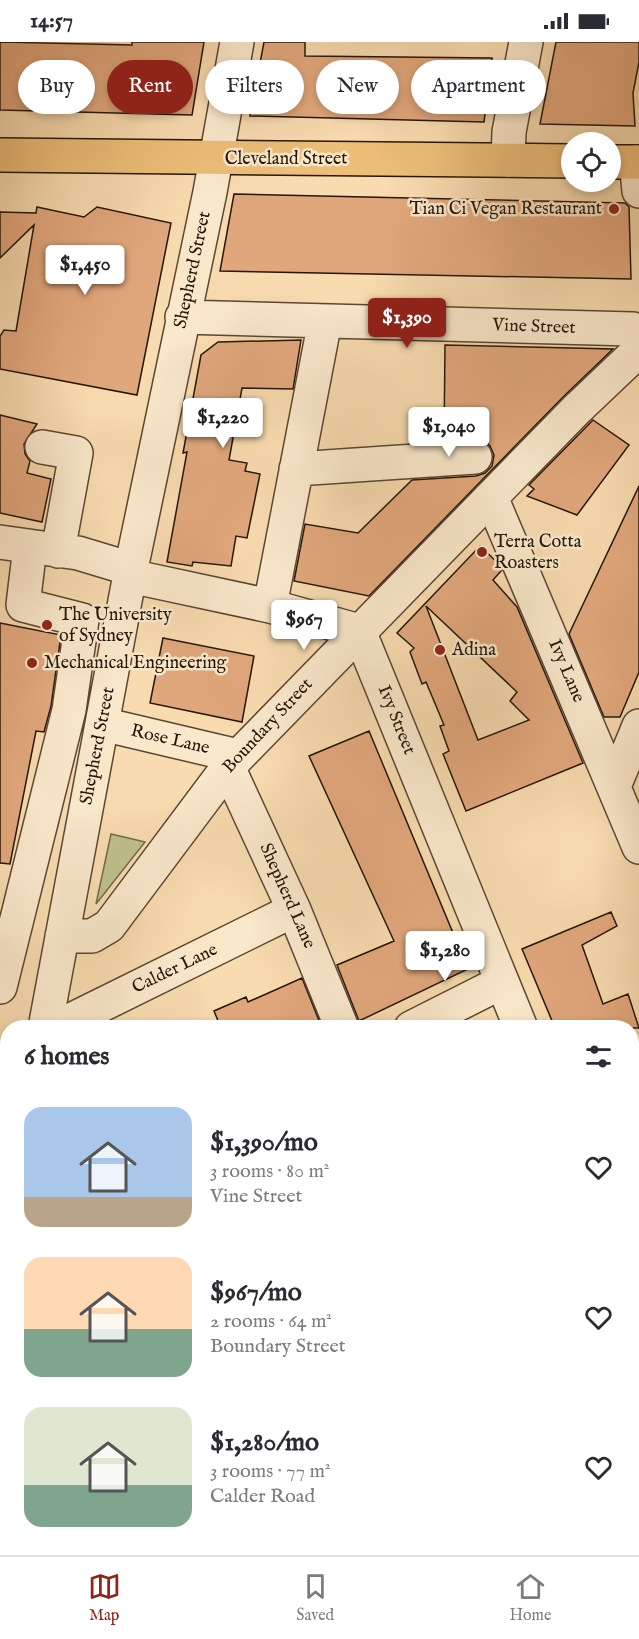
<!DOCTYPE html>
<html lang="en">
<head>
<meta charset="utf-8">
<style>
	body { margin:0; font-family:"IM FELL English",serif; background:#f2f2f3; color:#2b2b33; height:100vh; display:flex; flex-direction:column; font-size:22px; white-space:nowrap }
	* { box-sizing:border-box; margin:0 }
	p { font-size:20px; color:#7c7c81 }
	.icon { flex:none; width:33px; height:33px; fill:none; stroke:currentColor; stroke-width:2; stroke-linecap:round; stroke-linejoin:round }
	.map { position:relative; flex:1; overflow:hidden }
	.side { position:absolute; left:0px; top:978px; width:639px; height:536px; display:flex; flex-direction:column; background:#fff; border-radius:24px 24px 0 0; box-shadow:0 3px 9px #0003 }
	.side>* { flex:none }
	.guide { position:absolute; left:18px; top:18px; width:603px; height:54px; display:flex; gap:12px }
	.fabs { position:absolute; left:561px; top:90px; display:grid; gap:12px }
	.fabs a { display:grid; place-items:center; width:60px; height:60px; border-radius:50%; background:#fff; box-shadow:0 3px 9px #0003; font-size:30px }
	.price { position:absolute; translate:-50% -51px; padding:0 14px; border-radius:6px; background:#fff; color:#222; font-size:20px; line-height:39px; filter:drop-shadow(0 2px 3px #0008) }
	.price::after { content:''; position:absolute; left:50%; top:36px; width:18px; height:14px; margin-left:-9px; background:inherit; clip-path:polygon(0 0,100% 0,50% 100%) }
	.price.on { background:#8f2418; color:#fff }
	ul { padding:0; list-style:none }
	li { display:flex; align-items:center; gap:18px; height:150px; padding:0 24px }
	li span { display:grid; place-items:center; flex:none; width:168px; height:120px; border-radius:18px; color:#555 }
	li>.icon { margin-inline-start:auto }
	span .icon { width:72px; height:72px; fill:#fffc; stroke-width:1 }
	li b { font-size:26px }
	h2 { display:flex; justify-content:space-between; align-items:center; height:72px; padding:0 24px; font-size:26px }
	.tag { padding:0 21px; border-radius:27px; background:#fff; box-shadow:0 3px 9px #0003; font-size:21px; line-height:54px }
	.tag.on { background:#8f2418; color:#fff }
	.status { display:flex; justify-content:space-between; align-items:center; height:42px; padding:0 30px; background:#fff; direction:ltr }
	.status svg { height:16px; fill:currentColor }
	.tab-bar { display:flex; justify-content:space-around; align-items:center; height:84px; border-top:2px solid #e1e1e2; background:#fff; font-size:16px; color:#7c7c81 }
	.tab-bar a { display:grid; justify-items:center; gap:3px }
	.tab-bar .on { color:#8f2418 }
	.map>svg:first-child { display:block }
	.green { fill:#bfc08a; stroke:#726b4a; stroke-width:1.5 }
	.building { fill:#e1a77c; stroke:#25160a; stroke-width:1.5; fill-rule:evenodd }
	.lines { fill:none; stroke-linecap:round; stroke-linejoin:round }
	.minor-casing { stroke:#5a4733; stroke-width:36 }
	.major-casing { stroke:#25160a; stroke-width:36 }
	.minor { stroke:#fae8cb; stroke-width:33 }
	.major { stroke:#ecbe78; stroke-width:33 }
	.poi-dot { fill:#8f2418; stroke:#fae8cb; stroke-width:2 }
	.labels { text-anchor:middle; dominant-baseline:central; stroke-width:5; stroke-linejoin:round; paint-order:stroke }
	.street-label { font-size:18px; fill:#25160a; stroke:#fae8cb }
	.poi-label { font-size:18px; fill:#25160a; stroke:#fae8cb; text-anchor:start }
</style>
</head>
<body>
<div class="status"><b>14:57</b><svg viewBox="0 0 49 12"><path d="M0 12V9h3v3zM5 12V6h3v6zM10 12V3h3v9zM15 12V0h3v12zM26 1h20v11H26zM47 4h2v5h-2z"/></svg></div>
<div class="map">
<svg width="639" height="1513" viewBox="0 0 639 1513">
	<rect width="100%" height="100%" fill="#f8dbaf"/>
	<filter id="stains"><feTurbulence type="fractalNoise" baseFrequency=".00333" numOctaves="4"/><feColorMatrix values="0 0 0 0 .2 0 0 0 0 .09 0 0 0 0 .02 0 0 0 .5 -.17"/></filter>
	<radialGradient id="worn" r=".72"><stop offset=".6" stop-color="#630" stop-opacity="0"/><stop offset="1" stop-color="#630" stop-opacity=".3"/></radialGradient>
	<path class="green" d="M111,792l34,8 -49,62z"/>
	<path class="building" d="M0,0l132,3v-3h72l-12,73 -192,-5z
		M264,0h41v14l187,2 -8,64 -234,-6z
		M556,0h83v20l-6,31 2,33 -95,-2z
		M234,152l391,9 4,4 2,72 -411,-8z
		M37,165l47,10 13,-10 74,16 -34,172 -137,-26v-33l4,-6 12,1 18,-106 -34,33v-46l36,1z
		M301,298l-8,49 -51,-1 -13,72 18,3 -2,8 15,3 -13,64 -11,-2 -5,30 -38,-4 -1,4 -25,-4 20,-110 -4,1 18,-98 17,-13z
		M445,303l168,4 -50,48 -194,199 -75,-15 11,-57 53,9 54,-53 64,-4 9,-3 7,-7 2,-11 -4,-9 -6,-6 -10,-2 -30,2z
		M0,373l37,9 -13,20 1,10 5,7 -3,12 24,6 -9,43 -42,-9z
		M593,378l36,25 -52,70 -50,-19 7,-7 -5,-4z
		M639,444v186l-19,45h-16l-35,-83z
		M480,504l19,18 3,6 -9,10 24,27 66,156 -117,48 -23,-57 6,-3 -9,-25 4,-1 -18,-43 -4,2 -12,-32 4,-4 -17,-15zM426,564l91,86 -7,9 19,19 -51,20z
		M0,581l61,12 -10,71 -7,26 -8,-1 -26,133 -10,-1z
		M163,596l91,18 -12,66 -92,-19z
		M369,689l99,238 -109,52 -22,-56 57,-24 -85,-185z
		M611,870l6,14 -35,19 21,59 25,-10 11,34h-84l-33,-79z
		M302,936l20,50h-101l-7,-17 32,-14 2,5z"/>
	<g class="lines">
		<g class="minor-casing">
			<path id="minor" d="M508,118l1,-28 17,-90
				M636,120l3,29
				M182,275l451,12
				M42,405l34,6 -18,98
				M296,427l179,-12
				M491,455l148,350
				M0,500l78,11 53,16
				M130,534l140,30 89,25 162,397
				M270,564l55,-285
				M102,682l136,32
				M228,725l66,143 48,118
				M615,742l24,-58
				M62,894h30l17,-10 119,-159 348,-357 59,-56
				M0,945l69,-277 13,-90 -59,-15 7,-58
				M45,986l86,-459 79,-377 27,-150
				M55,986l239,-118
				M411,986l91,-46
				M0,1213l8,-40
				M632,1252l7,16
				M0,1365l8,-4
				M632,1406l7,-4
				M562,1506l3,7
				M48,1513l14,-7
				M420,1513l13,-7"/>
		</g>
		<g class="major-casing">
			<path id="major" d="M0,113l572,6
				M610,120h29"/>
		</g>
		<use href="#minor" class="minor"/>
		<use href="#major" class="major"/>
	</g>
	<g class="poi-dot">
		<circle cx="614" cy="167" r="6"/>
		<circle cx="482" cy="510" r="6"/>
		<circle cx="47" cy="583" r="6"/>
		<circle cx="440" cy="608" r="6"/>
		<circle cx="32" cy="621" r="6"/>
	</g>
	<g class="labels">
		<g class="street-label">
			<text x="286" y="117">Cleveland Street</text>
			<text transform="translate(193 228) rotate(-78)">Shepherd Street</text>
			<text transform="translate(534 285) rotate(2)">Vine Street</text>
			<text transform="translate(566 629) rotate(67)">Ivy Lane</text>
			<text transform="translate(396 678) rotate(68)">Ivy Street</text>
			<text transform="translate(268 684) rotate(-47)">Boundary Street</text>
			<text transform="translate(170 698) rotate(13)">Rose Lane</text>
			<text transform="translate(98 704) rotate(-79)">Shepherd Street</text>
			<text transform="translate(287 854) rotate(66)">Shepherd Lane</text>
			<text transform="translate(175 927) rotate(-26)">Calder Lane</text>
		</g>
		<g class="poi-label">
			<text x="602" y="167" text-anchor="end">Tian Ci Vegan Restaurant</text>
			<text x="494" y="500">Terra Cotta<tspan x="494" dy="21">Roasters</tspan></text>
			<text x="59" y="573">The University<tspan x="59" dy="21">of Sydney</tspan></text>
			<text x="452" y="608">Adina</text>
			<text x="44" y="621">Mechanical Engineering</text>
		</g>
	</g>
	<rect width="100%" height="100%" filter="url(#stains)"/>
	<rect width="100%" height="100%" fill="url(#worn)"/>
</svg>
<div class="fabs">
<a><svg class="icon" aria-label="locate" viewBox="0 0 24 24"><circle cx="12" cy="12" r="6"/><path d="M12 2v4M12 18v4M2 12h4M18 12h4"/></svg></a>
</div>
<b class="price" style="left:85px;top:254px">$1,450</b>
<b class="price on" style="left:407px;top:307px">$1,390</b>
<b class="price" style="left:223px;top:407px">$1,220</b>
<b class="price" style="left:449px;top:416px">$1,040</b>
<b class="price" style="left:304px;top:609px">$967</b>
<b class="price" style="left:445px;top:940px">$1,280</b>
<div class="guide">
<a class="tag">Buy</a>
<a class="tag on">Rent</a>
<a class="tag">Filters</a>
<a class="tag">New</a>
<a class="tag">Apartment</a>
</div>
<section class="side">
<h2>6 homes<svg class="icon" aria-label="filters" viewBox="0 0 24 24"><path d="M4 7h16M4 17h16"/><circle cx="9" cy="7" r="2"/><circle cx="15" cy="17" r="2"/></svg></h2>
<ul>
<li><span style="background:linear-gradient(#a9c7e8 75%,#b9a48a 0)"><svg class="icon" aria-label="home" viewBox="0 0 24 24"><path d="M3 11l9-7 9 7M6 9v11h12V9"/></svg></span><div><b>$1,390/mo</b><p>3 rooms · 80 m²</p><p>Vine Street</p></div><svg class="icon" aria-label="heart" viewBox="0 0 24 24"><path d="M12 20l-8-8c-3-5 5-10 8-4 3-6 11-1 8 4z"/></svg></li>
<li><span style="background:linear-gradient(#ffd9b3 60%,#7fa58c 0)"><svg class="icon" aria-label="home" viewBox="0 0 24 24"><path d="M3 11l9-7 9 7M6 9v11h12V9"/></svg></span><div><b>$967/mo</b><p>2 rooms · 64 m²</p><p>Boundary Street</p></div><svg class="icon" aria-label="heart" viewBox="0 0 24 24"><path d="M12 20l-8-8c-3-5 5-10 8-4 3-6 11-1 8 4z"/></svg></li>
<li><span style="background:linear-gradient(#dfe7d0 65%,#7fa58c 0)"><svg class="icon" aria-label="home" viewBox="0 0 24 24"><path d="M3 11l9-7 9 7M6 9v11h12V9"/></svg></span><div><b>$1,280/mo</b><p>3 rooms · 77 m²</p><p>Calder Road</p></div><svg class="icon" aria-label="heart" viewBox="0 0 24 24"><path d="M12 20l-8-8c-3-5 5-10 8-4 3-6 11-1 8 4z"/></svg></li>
</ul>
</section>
</div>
<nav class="tab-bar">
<a class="on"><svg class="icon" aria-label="map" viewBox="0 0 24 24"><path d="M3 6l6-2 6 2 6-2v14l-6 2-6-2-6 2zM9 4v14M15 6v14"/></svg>Map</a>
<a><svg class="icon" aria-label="saved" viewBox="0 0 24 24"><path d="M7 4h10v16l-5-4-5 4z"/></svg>Saved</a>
<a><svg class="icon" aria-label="home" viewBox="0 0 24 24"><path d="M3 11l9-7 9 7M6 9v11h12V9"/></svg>Home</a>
</nav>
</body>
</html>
